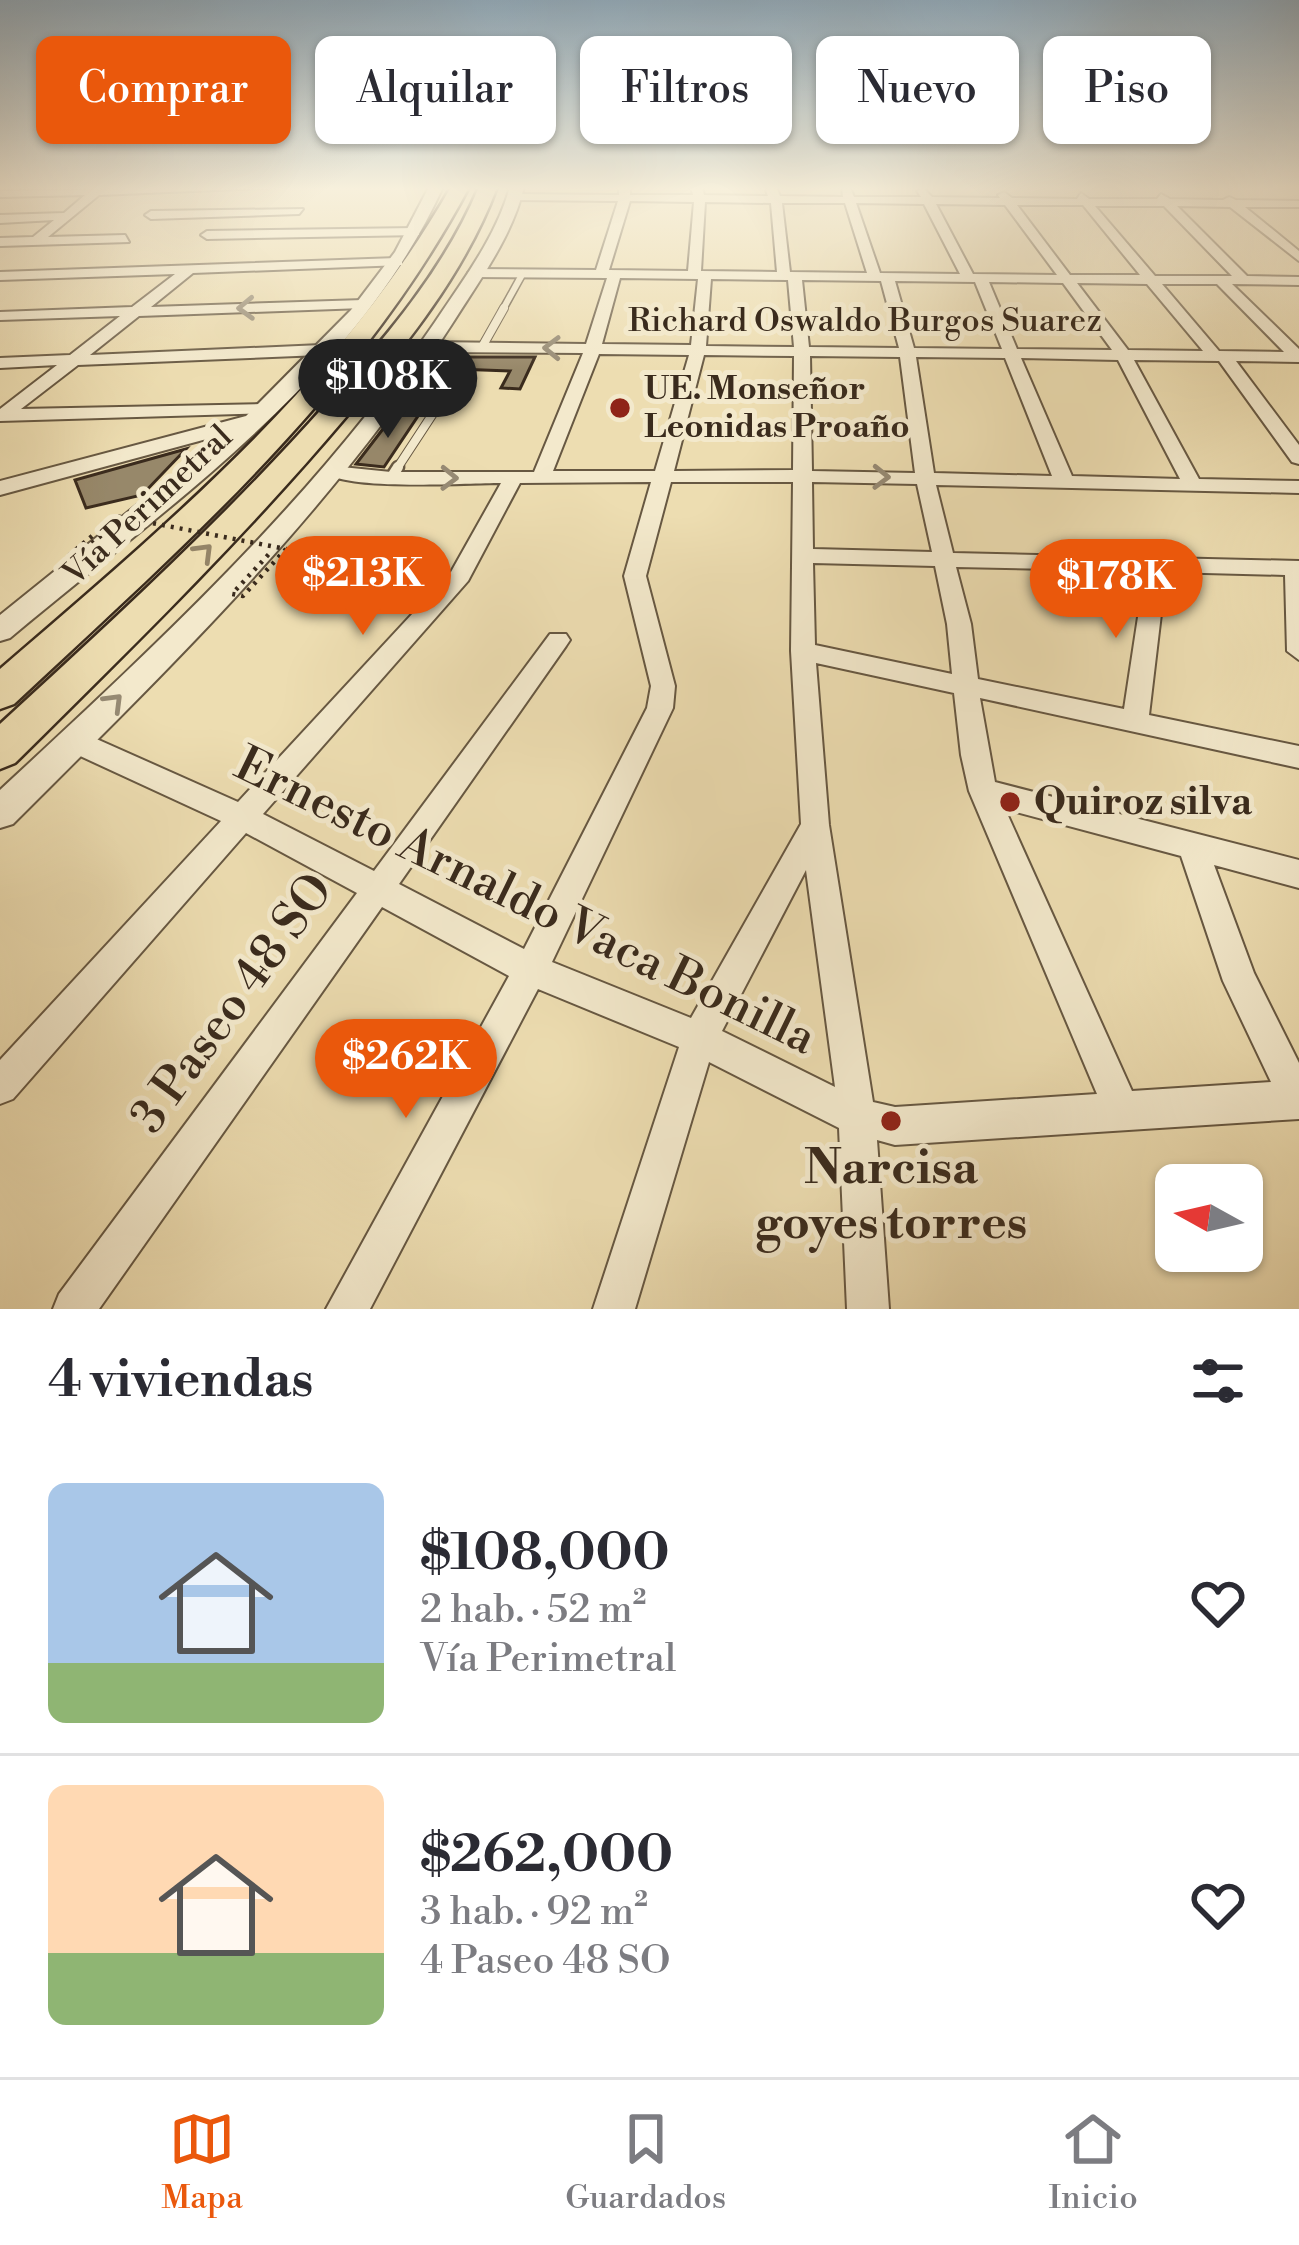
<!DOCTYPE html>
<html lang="es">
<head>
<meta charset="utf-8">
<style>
	body { margin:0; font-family:"Libre Bodoni",serif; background:#f2f2f3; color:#2b2b33; height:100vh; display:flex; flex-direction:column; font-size:45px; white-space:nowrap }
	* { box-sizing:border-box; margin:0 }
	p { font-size:39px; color:#7c7c81 }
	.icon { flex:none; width:66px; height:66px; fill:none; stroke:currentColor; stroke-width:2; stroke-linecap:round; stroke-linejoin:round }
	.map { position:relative; height:1309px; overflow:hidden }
	.sheet { display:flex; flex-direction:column; background:#fff; flex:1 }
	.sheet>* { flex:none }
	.banner { position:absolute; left:36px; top:36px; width:1227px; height:108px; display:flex; gap:24px }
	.needle { width:78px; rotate:278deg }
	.tools { position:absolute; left:1155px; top:1164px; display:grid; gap:24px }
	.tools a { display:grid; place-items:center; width:108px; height:108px; border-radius:18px; background:#fff; box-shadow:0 3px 9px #0004; font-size:60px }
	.price { position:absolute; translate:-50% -102px; padding:0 27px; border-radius:42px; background:#ea580c; color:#fff; font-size:39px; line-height:78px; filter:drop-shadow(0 3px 6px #0008) }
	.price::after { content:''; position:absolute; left:50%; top:72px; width:36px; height:27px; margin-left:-18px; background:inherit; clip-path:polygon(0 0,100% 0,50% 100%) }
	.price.active { background:#222; color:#fff }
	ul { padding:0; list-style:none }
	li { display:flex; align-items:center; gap:36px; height:300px; padding:0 48px }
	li+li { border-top:3px solid #e1e1e2 }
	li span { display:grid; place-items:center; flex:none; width:336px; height:240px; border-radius:18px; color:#555 }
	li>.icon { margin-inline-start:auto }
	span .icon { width:144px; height:144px; fill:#fffc; stroke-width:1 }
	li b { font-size:51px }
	h2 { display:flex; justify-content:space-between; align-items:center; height:144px; padding:0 48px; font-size:51px }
	.tag { padding:0 42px; border-radius:18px; background:#fff; box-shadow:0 3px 9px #0004; font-size:42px; line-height:108px }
	.tag.active { background:#ea580c; color:#fff }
	.tabs { display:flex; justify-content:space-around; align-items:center; height:168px; border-top:3px solid #e1e1e2; background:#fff; font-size:33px; color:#7c7c81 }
	.tabs a { display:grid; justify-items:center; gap:6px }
	.tabs .active { color:#ea580c }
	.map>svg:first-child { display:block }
	.building { fill:#97886a; stroke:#3a2b1d; stroke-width:3 }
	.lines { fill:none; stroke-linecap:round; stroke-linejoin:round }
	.service-far2-casing { stroke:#675842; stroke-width:9 }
	.service-far1-casing { stroke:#675842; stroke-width:10 }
	.service-casing { stroke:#675842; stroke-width:15 }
	.minor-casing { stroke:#675842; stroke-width:4 }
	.tertiary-casing { stroke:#675842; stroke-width:4 }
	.trunk-casing { stroke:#3a2b1d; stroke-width:5 }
	.service-far2 { stroke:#f3e9cc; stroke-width:6 }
	.service-far1 { stroke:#f3e9cc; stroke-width:8 }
	.service { stroke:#f3e9cc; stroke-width:10 }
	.minor { fill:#f3e9cc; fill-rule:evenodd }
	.tertiary { fill:#f3e9cc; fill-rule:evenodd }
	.trunk { fill:#edddb1; fill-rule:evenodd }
	.path-bridge { stroke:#3a2b1d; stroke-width:4.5; stroke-dasharray:3 6; stroke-linecap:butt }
	.oneway { stroke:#968a74 }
	.oneway2 { stroke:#948467 }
	.poi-dot { fill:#8f2418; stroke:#f3e9cc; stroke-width:4.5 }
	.labels { text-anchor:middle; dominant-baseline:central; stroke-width:10; stroke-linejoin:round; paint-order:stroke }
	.far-street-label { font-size:33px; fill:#3a2b1d; stroke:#f3e9cc }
	.far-poi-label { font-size:33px; font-weight:bold; fill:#3a2b1d; stroke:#f3e9cc; text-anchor:start }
	.poi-label { font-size:39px; font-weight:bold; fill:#3a2b1d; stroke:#f3e9cc; text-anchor:start }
	.near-street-label { font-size:48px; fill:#3a2b1d; stroke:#f3e9cc }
	.near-poi-label { font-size:48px; font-weight:bold; fill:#3a2b1d; stroke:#f3e9cc }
</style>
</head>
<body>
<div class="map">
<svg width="1299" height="1309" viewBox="0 0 1299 1309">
	<rect width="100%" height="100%" fill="#edddb1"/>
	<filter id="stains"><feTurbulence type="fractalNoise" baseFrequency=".00167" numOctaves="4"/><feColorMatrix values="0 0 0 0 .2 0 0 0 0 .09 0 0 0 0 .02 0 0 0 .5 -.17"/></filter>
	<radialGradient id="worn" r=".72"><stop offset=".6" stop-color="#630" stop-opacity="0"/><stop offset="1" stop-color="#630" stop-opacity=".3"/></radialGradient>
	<path class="building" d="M438,357h97l-15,32 -19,-1 9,-17 -80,-3z
		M396,412l22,4 -34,51 -28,-3z
		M186,449l-44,46 -56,13 -11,-28z"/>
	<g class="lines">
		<g class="service-far2-casing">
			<path id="service-far2" d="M502,311l21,-38"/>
		</g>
		<g class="service-far1-casing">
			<path id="service-far1" d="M482,347l22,-39
				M396,470l38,-58 -24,-8"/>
		</g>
		<g class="service-casing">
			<path id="service" d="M391,478l7,-11"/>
		</g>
		<g class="minor-casing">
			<path id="minor" d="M286,187l-187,8 -51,42 77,-2 4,7 -129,4v-8l33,-1 21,-17 -54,3v-8l64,-2 21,-18 -85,2v-6z
				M619,187h11v8h63l-2,-8h11l2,8 64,1 -3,-9h11l4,9 63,1 -1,-10h8l4,10h67l-4,-6 6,-3 9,9 68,1 -2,-3 6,-3 8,6 65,1 4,-6 8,6h68l4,-5 9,5 53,1 6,-3 7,3 63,1v6h-54l54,44v10l-69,-54 -53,-1 70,70 52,1v8l-67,-1 67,65v13l-63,-1 63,84v19l-7,-2 -73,-101 -85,-1 65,119 100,2v12l-363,-8 17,68 346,8v99l-12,-9 -2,-76 -119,-3 -17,143 150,31v22l-319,-70 15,84 304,78v28l-85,-23 40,108 45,90v56l-404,26 -18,-5 12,169h-42l-8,-181 -130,-66 -74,247h-42l86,-262 -141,-58 -168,320h-44l183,-333 -127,-69 -283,402h-46l6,-15 298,-401 -111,-60 -233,266 -13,5v-44l221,-239 -156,-72 -4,-8 4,-8 9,-3 9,3 155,69 213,-230 50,-89c-38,0 -151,8 -178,-11l9,-6 59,6h143l49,-119 -153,-1 -8,-5 8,-5 156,2 21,-66 -132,-1 -7,-4 7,-4 121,1 22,-69 -103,-1 -6,-3 6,-3 104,1zM630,201l64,1 -6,69 -79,-1zM705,202l66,1 6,69 -76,-1zM782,203h63l22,70 -77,-1zM856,203l68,1 36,70 -80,-1zM936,204l69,1 52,70 -84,-1zM1017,205h66l57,70h-70zM1095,206h69l68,70h-77zM620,278l78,1 -7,66 -89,-1zM711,279l77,1 6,67 -88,-1zM802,280l79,1 18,67 -90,-1zM895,281l80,1 27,67 -88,-1zM989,282l74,1 49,67 -95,-1zM1077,283l70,1 56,67 -75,-1zM1162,284h55l67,68 -65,-1zM599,354l90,1 -34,116h-102zM704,355l90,1 -1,114 -119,1zM810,356l90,1 15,116 -103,-2zM916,357l89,1 47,118 -118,-3zM1021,358l97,2 62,119 -108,-3zM651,482l-27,94 27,110 -4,22 -123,241 -125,-65 167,-238 4,-6 -4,-6h-16l-176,237 -111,-57 205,-233 52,-98zM671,482h122l-2,169 10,173 -110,194 -139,-56 121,-254 2,-22 -29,-110zM812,482l105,2 15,68 -119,-3zM813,563l122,3 12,58 5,50 -137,-29zM956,567l189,4 -21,138 -146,-30 -7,-55zM816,663l138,30 7,62 8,36 128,303 -202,13 -22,-5 -44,-277zM1005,809l176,47 42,125 48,101 -139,9zM806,870l29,217 -113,-56z
				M303,209l-4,5 -148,5 -6,-4 6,-4z
				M415,228l4,7 -212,4 -6,-4 6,-4z
				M397,258l5,1v6l-209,8 -42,34 212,-7 7,4 -7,4 -224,8 -49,39 231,-10 8,5 -8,5 -243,10 -57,44 242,-5 9,5 -3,4 -269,8v-12l57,-44 -57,3v-10l70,-3 50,-39 -120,4v-8l132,-5 43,-33 -175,6v-8z"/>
		</g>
		<g class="tertiary-casing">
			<path id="tertiary" d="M429,187h14c-88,193 -275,318 -433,451l-10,3v-26l225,-181 -225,61v-14l246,-65 105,-106 44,-58z
				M510,187h14c-12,50 -45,94 -72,137 -121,188 -282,343 -439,500l-13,4v-38c156,-145 314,-290 435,-468 28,-42 61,-85 75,-135z"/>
		</g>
		<g class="trunk-casing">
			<path id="trunk" d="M451,187h18c-110,207 -286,359 -455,517l-14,5v-40c168,-145 339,-287 451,-482z
				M479,187h18c-33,88 -92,159 -151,230 -103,122 -218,234 -331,346l-15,6v-45c112,-103 225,-206 327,-321 59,-66 117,-133 152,-216z"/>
		</g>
		<use href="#service-far2" class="service-far2"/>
		<use href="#service-far1" class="service-far1"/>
		<use href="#service" class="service"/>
		<use href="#minor" class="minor"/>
		<use href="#tertiary" class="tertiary"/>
		<use href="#trunk" class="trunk"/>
		<path class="path-bridge" d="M115,524l-41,34 -7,-1 49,-41 170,33 -43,47 -11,-2 37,-40"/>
	</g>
	<defs><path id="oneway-chevron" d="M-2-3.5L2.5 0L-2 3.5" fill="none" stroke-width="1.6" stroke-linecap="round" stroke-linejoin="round" transform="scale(3)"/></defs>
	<g class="oneway">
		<use href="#oneway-chevron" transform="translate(246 308) rotate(178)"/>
		<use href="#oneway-chevron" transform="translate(552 348) rotate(-179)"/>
		<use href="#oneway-chevron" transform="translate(881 477) rotate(1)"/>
		<use href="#oneway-chevron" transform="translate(449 478) rotate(1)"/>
		<use href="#oneway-chevron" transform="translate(114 702) rotate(-45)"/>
	</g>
	<use class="oneway2" href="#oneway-chevron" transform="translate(204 552) rotate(-45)"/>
	<linearGradient id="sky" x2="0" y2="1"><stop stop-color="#91acbe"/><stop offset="0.51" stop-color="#f7f0dc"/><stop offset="1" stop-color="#f7f0dc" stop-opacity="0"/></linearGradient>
	<rect width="1299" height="370" fill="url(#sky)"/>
	<g class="poi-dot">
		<circle cx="620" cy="408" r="12"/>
		<circle cx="1010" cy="802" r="12"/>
		<circle cx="891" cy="1121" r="12"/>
	</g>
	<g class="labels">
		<g class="far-street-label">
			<text x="865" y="321">Richard Oswaldo Burgos Suarez</text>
			<text transform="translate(148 506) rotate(-43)">Vía Perimetral</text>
		</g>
		<g class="far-poi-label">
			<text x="644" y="389">UE. Monseñor<tspan x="644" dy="38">Leonidas Proaño</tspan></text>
		</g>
		<g class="poi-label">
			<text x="1034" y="802">Quiroz silva</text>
		</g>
		<g class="near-street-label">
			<text transform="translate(525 902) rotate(26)">Ernesto Arnaldo Vaca Bonilla</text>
			<text transform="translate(233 1004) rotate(-54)">3 Paseo 48 SO</text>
		</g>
		<g class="near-poi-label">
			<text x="891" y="1169">Narcisa<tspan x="891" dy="55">goyes torres</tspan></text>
		</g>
	</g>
	<rect width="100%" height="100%" filter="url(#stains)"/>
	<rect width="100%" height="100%" fill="url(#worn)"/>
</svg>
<div class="tools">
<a><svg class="needle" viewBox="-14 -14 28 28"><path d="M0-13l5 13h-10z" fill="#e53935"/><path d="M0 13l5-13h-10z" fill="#7c7c81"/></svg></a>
</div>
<b class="price active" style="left:388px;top:441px">$108K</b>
<b class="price" style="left:363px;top:638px">$213K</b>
<b class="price" style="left:1116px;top:641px">$178K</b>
<b class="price" style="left:406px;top:1121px">$262K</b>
<div class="banner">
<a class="tag active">Comprar</a>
<a class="tag">Alquilar</a>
<a class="tag">Filtros</a>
<a class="tag">Nuevo</a>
<a class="tag">Piso</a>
</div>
</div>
<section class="sheet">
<h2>4 viviendas<svg class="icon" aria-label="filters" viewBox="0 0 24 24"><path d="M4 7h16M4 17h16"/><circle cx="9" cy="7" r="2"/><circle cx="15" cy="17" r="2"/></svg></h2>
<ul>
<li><span style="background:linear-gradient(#a9c7e8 75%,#8fb573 0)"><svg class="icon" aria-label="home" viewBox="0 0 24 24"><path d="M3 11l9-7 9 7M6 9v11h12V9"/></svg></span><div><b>$108,000</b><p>2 hab. · 52 m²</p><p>Vía Perimetral</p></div><svg class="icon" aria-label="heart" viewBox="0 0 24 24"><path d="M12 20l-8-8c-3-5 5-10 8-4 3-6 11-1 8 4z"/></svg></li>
<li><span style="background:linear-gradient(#ffd9b3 70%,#8fb573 0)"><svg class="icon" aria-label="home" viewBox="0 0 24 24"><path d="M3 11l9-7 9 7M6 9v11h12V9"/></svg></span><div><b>$262,000</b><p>3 hab. · 92 m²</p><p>4 Paseo 48 SO</p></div><svg class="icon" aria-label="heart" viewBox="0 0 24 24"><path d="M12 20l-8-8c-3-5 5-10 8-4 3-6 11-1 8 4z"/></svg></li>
</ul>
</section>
<nav class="tabs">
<a class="active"><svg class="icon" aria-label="map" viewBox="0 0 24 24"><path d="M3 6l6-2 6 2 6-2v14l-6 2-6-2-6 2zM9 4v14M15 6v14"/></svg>Mapa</a>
<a><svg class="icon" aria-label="saved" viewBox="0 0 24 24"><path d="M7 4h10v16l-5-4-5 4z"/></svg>Guardados</a>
<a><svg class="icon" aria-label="home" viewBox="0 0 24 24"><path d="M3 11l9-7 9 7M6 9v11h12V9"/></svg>Inicio</a>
</nav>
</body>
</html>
